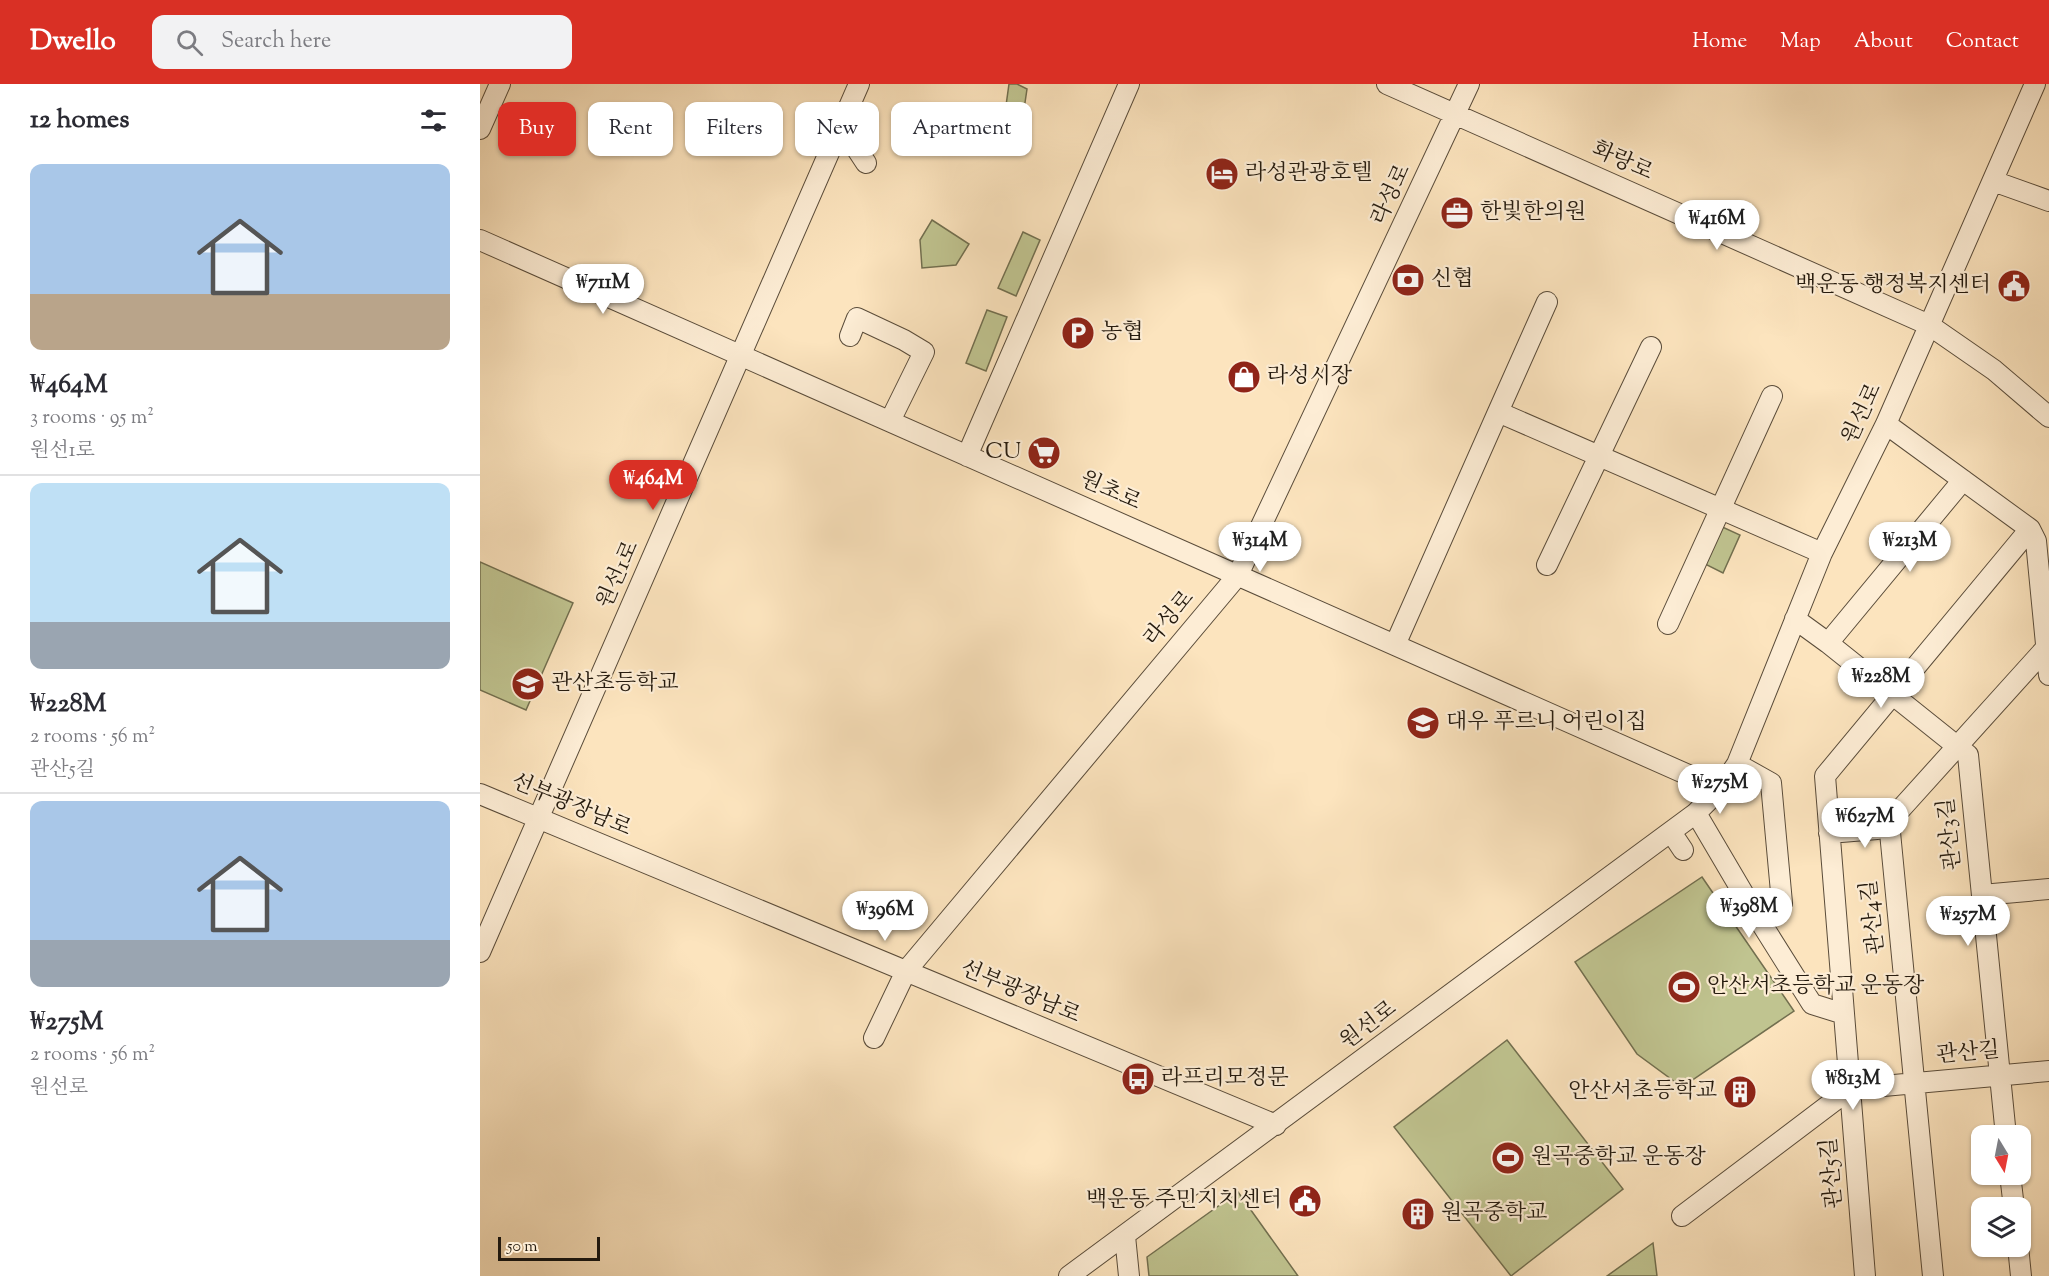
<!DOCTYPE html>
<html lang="en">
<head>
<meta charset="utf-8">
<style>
	body { margin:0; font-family:"Sorts Mill Goudy","Noto Serif KR",serif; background:#f2f2f3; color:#2b2b33; height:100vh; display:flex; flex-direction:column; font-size:22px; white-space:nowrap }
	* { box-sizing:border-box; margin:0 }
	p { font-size:20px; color:#7c7c81 }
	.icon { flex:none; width:33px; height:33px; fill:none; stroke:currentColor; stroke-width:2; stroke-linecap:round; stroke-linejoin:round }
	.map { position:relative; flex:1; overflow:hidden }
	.panel { display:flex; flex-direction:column; background:#fff; width:480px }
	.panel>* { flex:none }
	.banner { position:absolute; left:18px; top:18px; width:570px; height:54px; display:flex; gap:12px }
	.needle { width:39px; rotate:170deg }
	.controls { position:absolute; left:1491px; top:1041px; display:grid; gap:12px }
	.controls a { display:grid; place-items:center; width:60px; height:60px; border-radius:12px; background:#fff; box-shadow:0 2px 4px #0004; font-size:30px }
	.scale { position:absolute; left:18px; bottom:15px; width:102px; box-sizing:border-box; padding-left:6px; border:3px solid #241a0e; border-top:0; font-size:16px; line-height:21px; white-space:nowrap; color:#241a0e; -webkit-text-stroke:4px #fdedd5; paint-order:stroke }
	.price { position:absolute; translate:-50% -51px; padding:0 14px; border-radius:21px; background:#fff; color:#222; font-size:20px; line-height:39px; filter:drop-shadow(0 2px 3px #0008) }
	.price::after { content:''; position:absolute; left:50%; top:36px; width:18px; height:14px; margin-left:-9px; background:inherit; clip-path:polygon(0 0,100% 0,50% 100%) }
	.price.on { background:#d93025; color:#fff }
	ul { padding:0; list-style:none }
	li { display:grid; align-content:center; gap:12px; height:318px; padding:0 30px }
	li+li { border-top:2px solid #e1e1e2 }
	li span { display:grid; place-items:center; height:186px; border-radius:12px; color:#555 }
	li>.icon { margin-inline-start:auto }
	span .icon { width:108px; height:108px; fill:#fffc; stroke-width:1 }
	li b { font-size:26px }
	h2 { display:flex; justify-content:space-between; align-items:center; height:72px; padding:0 30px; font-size:26px }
	.chip { padding:0 21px; border-radius:12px; background:#fff; box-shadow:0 2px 4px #0004; font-size:21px; line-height:54px }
	.chip.on { background:#d93025; color:#fff }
	header { display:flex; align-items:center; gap:36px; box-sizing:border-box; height:84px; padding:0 30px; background:#d93025; color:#fff }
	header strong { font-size:28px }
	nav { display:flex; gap:33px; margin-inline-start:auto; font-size:21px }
	.search { width:420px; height:54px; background:#f2f2f3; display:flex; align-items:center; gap:15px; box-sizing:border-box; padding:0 21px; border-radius:12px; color:#7c7c81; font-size:22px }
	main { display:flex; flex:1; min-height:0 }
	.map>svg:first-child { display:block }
	.green { fill:#c0c490; stroke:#726f4f; stroke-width:1.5 }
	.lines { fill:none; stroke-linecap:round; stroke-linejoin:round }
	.minor-casing { stroke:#5a4c3a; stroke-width:22 }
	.minor { stroke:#fdedd5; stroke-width:20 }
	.labels { text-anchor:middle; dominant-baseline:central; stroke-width:4.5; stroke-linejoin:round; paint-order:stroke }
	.street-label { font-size:22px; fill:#241a0e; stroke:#fdedd5 }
	.poi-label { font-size:22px; fill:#241a0e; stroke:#fdedd5; text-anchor:start }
</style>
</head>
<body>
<header>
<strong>Dwello</strong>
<div class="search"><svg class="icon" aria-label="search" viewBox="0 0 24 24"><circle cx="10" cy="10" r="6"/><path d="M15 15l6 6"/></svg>Search here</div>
<nav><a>Home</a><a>Map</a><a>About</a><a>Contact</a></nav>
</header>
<main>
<section class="panel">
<h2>12 homes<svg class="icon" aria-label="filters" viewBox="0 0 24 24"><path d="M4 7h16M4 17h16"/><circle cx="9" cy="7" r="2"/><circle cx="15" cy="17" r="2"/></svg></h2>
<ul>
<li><span style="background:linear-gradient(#a9c7e8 70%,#b9a48a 0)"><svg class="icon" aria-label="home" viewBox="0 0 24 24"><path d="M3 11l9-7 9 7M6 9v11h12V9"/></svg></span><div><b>₩464M</b><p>3 rooms · 95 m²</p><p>원선1로</p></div></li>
<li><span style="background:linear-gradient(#bfe0f5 75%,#9aa5b1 0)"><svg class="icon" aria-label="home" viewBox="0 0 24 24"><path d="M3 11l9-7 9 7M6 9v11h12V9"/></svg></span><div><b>₩228M</b><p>2 rooms · 56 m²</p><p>관산5길</p></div></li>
<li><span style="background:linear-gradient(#a9c7e8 75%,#9aa5b1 0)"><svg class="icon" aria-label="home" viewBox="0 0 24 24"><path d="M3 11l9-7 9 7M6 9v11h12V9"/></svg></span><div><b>₩275M</b><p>2 rooms · 56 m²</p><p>원선로</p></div></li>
</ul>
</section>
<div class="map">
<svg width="1569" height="1192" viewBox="0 0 1569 1192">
	<rect width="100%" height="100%" fill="#fce4be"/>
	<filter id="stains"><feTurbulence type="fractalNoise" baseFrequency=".00333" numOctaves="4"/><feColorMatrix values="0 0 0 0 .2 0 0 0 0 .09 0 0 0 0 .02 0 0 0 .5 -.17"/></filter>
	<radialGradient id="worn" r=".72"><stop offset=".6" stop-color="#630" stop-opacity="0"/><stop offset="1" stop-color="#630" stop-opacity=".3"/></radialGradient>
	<path class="green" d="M529,0h8l10,5 -5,34 -12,11 -7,-7z
		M452,136l37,24 -13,21 -34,3 -2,-28z
		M543,148l17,8 -24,56 -18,-8z
		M507,226l20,7 -21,54 -20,-8z
		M1238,441l22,10 -17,38 -22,-11z
		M0,478l93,41 -47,107 -46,-20z
		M1222,793l92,134 -112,76 -45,-33 -62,-92z
		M1027,956l116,149 -112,87 -117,-149z
		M758,1108l60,84h-149l-2,-19z
		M1173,1159l4,33h-50z"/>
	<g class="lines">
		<g class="minor-casing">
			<path id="minor" d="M907,0l542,241 65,45 55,47
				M361,41l25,38
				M0,45l20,-45
				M1513,97l56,20
				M0,156l1240,549
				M370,252l7,-18 47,22 20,12 -34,69
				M1018,328l49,-110
				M1406,340l144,105 6,12 13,134
				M487,372l162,-372
				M1067,481l104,-218
				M1315,535l33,24 140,112 38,381
				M1188,540l104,-228
				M1348,559l135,-163
				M915,561l103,-233 324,141
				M1257,680l34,19 11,120 -26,12
				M0,710l796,331
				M1216,729l60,102 56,89 32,10
				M1191,748l12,18
				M1349,749l48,-4 12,-7
				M1502,811l67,-6
				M0,868l379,-868
				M394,954l32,-67 332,-396 231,-491
				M1530,1090l4,34
				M1202,1132l168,-127 199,-18
				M645,1152l4,40
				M1538,1162l3,30
				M589,1192l627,-463 24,-24 17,-25 85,-211 64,-129 149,-340
				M1385,1192l-40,-500 205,-247
				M1453,1192l-44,-454 157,-174"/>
		</g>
		<use href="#minor" class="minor"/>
	</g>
	<defs>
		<g id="hotel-disc" transform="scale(1.725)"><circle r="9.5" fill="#8f2418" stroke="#fdedd5"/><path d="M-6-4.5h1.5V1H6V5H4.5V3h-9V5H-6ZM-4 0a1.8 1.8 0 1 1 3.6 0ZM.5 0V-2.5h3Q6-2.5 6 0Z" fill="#fff"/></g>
		<g id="office-disc" transform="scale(1.725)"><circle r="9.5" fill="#8f2418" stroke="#fdedd5"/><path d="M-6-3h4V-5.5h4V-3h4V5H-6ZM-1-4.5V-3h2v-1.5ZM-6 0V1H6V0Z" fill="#fff"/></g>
		<g id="bank-disc" transform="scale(1.725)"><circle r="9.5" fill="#8f2418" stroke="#fdedd5"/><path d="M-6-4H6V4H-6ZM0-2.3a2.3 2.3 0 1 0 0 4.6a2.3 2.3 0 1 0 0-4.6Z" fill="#fff"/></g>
		<g id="civic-disc" transform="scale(1.725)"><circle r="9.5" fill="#8f2418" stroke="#fdedd5"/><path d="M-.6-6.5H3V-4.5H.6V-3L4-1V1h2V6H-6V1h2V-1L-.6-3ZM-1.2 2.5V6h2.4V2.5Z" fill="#fff"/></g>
		<g id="parking-disc" transform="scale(1.725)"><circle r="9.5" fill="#8f2418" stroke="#fdedd5"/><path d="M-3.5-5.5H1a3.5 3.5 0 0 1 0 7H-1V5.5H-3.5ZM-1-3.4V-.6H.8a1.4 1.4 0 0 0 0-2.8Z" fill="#fff"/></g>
		<g id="shop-disc" transform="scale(1.725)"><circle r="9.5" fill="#8f2418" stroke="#fdedd5"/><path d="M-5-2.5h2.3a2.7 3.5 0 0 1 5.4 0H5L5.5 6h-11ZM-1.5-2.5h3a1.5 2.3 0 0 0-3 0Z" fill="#fff"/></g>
		<g id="supermarket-disc" transform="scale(1.725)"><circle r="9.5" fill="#8f2418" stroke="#fdedd5"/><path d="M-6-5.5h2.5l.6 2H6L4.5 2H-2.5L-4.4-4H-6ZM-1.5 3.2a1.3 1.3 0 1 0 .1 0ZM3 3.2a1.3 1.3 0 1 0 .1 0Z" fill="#fff"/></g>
		<g id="school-disc" transform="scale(1.725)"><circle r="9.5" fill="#8f2418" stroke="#fdedd5"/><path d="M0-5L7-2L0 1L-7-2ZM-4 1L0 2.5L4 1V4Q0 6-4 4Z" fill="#fff"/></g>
		<g id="stadium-disc" transform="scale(1.725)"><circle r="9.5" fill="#8f2418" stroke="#fdedd5"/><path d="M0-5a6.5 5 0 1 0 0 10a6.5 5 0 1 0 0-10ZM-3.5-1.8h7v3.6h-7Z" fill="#fff"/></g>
		<g id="bus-disc" transform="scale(1.725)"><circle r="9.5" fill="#8f2418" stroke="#fdedd5"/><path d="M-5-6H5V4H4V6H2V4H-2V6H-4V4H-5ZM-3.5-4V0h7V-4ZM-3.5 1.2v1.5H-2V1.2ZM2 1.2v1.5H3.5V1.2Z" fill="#fff"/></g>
		<g id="building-disc" transform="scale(1.725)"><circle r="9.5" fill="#8f2418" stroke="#fdedd5"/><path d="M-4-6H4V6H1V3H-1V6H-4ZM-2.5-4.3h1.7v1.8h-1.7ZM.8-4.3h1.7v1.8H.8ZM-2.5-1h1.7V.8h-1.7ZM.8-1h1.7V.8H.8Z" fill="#fff"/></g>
	</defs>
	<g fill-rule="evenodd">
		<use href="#hotel-disc" x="742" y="90"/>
		<use href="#office-disc" x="977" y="129"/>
		<use href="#bank-disc" x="928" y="196"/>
		<use href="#civic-disc" x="1534" y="202"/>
		<use href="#parking-disc" x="598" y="249"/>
		<use href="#shop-disc" x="764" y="293"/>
		<use href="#supermarket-disc" x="564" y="369"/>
		<use href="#school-disc" x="48" y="600"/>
		<use href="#school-disc" x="943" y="639"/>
		<use href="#stadium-disc" x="1204" y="903"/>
		<use href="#bus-disc" x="658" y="995"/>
		<use href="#building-disc" x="1260" y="1008"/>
		<use href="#stadium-disc" x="1028" y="1074"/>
		<use href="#civic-disc" x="825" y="1117"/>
		<use href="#building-disc" x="938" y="1130"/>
	</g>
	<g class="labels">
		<g class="street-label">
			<text transform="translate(1142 78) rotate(24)">화랑로</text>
			<text transform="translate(912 111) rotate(-65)">라성로</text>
			<text transform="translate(1383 330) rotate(-65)">원선로</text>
			<text transform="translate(630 408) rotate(24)">원초로</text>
			<text transform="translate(139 491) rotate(-66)">원선1로</text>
			<text transform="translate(690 535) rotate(-50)">라성로</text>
			<text transform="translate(91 722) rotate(23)">선부광장남로</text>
			<text transform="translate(1471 750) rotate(-96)">관산3길</text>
			<text transform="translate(1394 833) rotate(-96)">관산4길</text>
			<text transform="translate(540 909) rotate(23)">선부광장남로</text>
			<text transform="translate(889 942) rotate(-37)">원선로</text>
			<text transform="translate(1488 970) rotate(-5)">관산길</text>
			<text transform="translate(1353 1089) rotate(-95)">관산5길</text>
		</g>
		<g class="poi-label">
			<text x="765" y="90">라성관광호텔</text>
			<text x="1000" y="129">한빛한의원</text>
			<text x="951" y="196">신협</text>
			<text x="1511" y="202" text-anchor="end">백운동 행정복지센터</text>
			<text x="621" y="249">농협</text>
			<text x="787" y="293">라성시장</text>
			<text x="541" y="369" text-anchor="end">CU</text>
			<text x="71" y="600">관산초등학교</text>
			<text x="966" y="639">대우 푸르니 어린이집</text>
			<text x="1227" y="903">안산서초등학교 운동장</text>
			<text x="681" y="995">라프리모정문</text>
			<text x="1237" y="1008" text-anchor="end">안산서초등학교</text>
			<text x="1051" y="1074">원곡중학교 운동장</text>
			<text x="802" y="1117" text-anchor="end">백운동 주민지치센터</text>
			<text x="961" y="1130">원곡중학교</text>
		</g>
	</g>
	<rect width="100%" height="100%" filter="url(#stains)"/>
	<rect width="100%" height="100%" fill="url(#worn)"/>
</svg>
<div class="controls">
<a><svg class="needle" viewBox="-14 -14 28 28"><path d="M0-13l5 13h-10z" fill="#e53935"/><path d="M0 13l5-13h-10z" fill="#7c7c81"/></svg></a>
<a><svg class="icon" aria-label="layers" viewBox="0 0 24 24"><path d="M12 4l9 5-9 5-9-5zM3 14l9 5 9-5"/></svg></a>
</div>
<div class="scale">50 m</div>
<b class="price" style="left:1237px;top:167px">₩416M</b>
<b class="price" style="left:123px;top:231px">₩711M</b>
<b class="price on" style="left:173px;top:427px">₩464M</b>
<b class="price" style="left:780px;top:489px">₩314M</b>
<b class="price" style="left:1430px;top:489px">₩213M</b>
<b class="price" style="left:1401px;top:625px">₩228M</b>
<b class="price" style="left:1240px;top:731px">₩275M</b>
<b class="price" style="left:1385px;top:765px">₩627M</b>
<b class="price" style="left:1269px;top:855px">₩398M</b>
<b class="price" style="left:405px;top:858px">₩396M</b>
<b class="price" style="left:1488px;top:863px">₩257M</b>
<b class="price" style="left:1373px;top:1027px">₩813M</b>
<div class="banner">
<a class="chip on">Buy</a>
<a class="chip">Rent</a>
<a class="chip">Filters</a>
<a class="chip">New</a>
<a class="chip">Apartment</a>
</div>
</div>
</main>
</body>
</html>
